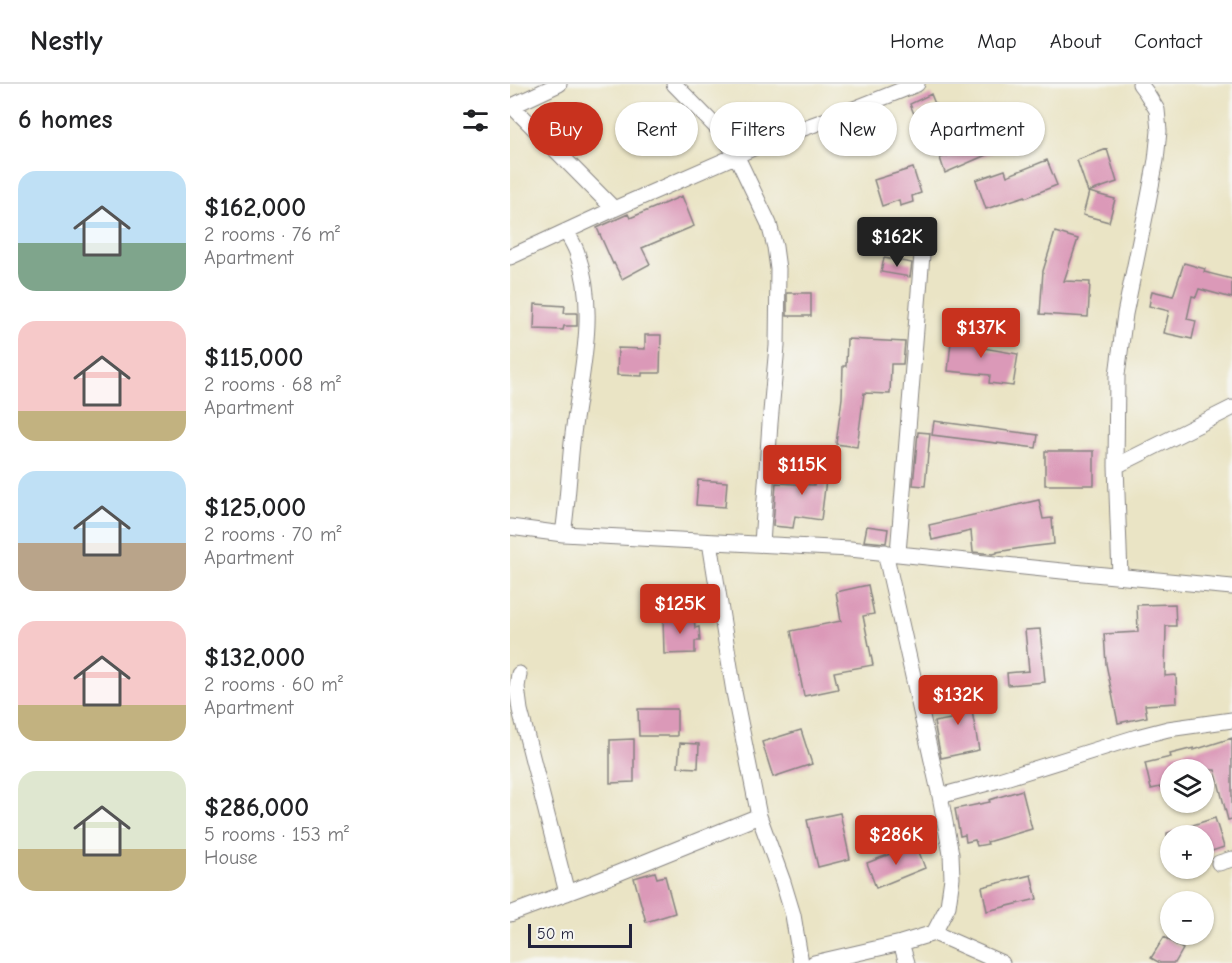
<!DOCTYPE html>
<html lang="en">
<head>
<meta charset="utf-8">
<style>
	body { margin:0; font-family:"Comic Neue",sans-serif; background:#f2f2f2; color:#202124; height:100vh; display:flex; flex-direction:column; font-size:22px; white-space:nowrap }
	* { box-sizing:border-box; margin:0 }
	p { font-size:20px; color:#757577 }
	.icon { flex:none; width:33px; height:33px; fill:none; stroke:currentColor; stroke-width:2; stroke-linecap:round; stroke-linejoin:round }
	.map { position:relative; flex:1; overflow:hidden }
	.panel { display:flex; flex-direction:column; background:#fff; width:510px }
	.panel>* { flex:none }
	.top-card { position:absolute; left:18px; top:18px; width:570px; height:54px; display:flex; gap:12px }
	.controls { position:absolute; left:650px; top:675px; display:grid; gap:12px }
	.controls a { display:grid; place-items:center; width:54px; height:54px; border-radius:50%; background:#fff; box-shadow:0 2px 4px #0004; font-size:30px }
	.scale { position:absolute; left:18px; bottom:15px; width:104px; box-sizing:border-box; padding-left:6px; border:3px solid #22223b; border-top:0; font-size:16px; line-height:21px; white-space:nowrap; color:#22223b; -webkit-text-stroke:4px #f6f6f2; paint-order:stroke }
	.price { position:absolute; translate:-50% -51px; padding:0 14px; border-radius:6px; background:#c8321e; color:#fff; font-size:20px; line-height:39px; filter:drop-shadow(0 2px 3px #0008) }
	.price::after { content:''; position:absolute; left:50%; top:36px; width:18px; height:14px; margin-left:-9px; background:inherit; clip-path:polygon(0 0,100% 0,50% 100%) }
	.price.selected { background:#222; color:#fff }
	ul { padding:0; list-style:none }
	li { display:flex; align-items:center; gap:18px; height:150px; padding:0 18px }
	li span { display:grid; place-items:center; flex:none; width:168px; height:120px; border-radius:18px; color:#555 }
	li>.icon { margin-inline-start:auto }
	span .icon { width:72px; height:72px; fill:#fffc; stroke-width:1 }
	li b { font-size:26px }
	h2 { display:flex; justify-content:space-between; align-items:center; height:72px; padding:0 18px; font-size:26px }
	.chip { padding:0 21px; border-radius:27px; background:#fff; box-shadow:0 2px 4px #0004; font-size:21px; line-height:54px }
	.chip.selected { background:#c8321e; color:#fff }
	header { display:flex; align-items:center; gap:36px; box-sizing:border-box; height:84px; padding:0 30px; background:#fff; border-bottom:2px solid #e0e0e0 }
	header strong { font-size:28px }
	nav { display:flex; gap:33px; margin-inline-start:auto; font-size:21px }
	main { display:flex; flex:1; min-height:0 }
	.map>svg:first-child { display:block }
	.building { fill:#db99b8 }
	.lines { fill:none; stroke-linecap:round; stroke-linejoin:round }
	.minor-casing { stroke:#868380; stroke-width:17 }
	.minor { stroke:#fff; stroke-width:15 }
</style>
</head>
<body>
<header>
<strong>Nestly</strong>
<nav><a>Home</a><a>Map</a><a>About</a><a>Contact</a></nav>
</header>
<main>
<section class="panel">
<h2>6 homes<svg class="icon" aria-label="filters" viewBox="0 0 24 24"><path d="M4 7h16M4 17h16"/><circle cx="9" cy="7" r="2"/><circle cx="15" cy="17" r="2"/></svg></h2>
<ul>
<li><span style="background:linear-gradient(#bfe0f5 60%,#7fa58c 0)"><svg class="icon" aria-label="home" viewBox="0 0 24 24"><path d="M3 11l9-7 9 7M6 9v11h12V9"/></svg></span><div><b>$162,000</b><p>2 rooms · 76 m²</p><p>Apartment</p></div></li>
<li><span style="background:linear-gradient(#f6c9c9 75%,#c2b280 0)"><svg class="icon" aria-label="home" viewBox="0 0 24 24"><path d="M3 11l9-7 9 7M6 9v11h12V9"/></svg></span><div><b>$115,000</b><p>2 rooms · 68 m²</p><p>Apartment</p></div></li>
<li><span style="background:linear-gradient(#bfe0f5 60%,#b9a48a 0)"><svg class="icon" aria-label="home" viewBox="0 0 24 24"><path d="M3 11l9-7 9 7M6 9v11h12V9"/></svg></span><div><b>$125,000</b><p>2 rooms · 70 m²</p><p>Apartment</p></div></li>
<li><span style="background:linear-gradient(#f6c9c9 70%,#c2b280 0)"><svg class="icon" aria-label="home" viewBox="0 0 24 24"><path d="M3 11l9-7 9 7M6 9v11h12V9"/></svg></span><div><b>$132,000</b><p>2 rooms · 60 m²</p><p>Apartment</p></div></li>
<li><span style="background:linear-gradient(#dfe7d0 65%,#c2b280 0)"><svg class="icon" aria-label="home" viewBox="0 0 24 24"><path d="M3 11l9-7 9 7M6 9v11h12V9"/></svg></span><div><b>$286,000</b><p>5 rooms · 153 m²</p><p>House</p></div></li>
</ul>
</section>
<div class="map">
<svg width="722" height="879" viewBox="0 0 722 879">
	<rect width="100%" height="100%" fill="#f6f6f2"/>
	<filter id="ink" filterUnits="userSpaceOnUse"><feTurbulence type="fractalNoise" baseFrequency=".0167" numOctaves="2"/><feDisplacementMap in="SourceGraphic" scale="12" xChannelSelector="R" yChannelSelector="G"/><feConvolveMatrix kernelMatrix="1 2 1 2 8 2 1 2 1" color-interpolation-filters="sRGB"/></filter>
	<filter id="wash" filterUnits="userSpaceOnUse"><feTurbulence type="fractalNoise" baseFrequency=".008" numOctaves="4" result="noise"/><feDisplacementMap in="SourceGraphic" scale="24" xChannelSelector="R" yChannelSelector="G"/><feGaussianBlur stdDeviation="1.35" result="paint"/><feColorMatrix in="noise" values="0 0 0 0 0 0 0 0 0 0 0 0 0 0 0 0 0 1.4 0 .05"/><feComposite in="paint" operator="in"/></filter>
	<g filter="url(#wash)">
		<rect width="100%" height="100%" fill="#eae4c5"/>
		<g id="blocks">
			<path class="building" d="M421,10l4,10 -21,10 -4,-10z
				M474,47l9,21 -48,21 -5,-15 28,-9 -4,-9z
				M597,65l10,33 -29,10 -11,-32z
				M537,76l10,25 -32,13v-2l-39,13 -10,-29 29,-10 2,6z
				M403,84l8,25 -9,3 1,6 -13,4 -1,-6 -17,6 -8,-26z
				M579,108l26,7 -6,23 -26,-7z
				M172,112l12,30 -52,22 8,16 -28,15 -8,-16 -1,1 -16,-36 31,-14 2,4z
				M360,147h14v15h-14z
				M545,148l23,7 -14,42 26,1 -2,35 -48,-3 3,-43z
				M374,174l28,5 -2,14 -29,-5z
				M674,179l21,6 -1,3 28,7v19l-33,-9 -3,8 -4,-1 -5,23 9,2 -4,18 -28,-6 5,-22 -20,-5 3,-15 21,5z
				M277,209h24v23h-24z
				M25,220l30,2 -1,7h13v13h-13l-1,4 -29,-1z
				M442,248l33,3 -2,13 35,6 -5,32 -24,-3 1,-8 -42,-4z
				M135,251h16l-1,38h-18v3l-25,-1 1,-27 27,1z
				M337,255l58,3 -2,22h-12l-1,30 -26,-1 -7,54 -21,-3 6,-46 1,-32h3z
				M424,337l104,14 -2,13 -104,-13z
				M408,348l12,1 -5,53 -12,-1z
				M307,366l14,1 -3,29h-2l-5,40 -26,-4 -2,12 -20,-2 3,-43 38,2z
				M535,367h49v34h-49z
				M188,396l29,2 -2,25 -29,-2z
				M529,416l4,19 9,-1 2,26 -26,3 -31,5v1l-4,1 -20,-2 -2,-21 -39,9 -3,-15z
				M357,442l21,3 -2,14 -22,-2z
				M358,501l6,29 -11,2 10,49 -39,7 4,17 -34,7 -13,-65 50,-10 -5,-29z
				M665,520l1,22h-10l-1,50 11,-1 1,28 -32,2 2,12 -29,6 -12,-59 -2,-30 34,-2 -1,-27z
				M184,532l1,12 4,-1 1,14h-5v12l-31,1 -1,-37z
				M530,545l5,53 -37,3 -1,-12 22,-2 -4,-41z
				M460,603l2,12 -2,1 9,50 -38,8 -7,-36 17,-3 -4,-28z
				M128,625h39v27h-38z
				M291,646l11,34 -39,13 -11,-35z
				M722,654v81l-4,1 -13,-50h-45v15l-19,4 -6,-26 26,-6 -1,-3 24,-6v2z
				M124,655v43l-24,1v-43z
				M170,659l19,1 -1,24 -20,-1z
				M512,706l10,39 -45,13 1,2 -11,2 -2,-6 -9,2 -1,-7 -5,1 -5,-27 35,-7 -1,-2z
				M330,729l10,46 -32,8 -11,-47z
				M705,734l9,29 -21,7v-18h-36v-3z
				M406,760l9,24 -49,20 -9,-25z
				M145,788l2,6 8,-2 10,37 -29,9 -12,-44z
				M521,791l6,24 -50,12 -5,-24z
				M654,853l19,12 -8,14h-15l-9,-5z"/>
		</g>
	</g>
	<g filter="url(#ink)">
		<use href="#blocks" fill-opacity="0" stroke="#868380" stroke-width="1.5"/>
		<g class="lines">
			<g class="minor-casing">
				<path id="minor" d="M164,0l46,47 16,24 33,69 6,23 3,22 -1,77 -7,77 -8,121
					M2,22l102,103
					M0,23l49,-23
					M0,173l104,-48 162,-71 53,-19 88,-35
					M606,382l116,-58
					M0,443l53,7 287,15 212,22 170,16
					M53,450c5,-33 6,-67 10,-100 7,-57 25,-122 5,-178 -2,-9 -8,-17 -12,-25
					M200,458l24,150 25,124 24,66 10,33 8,48
					M375,468l55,244 11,58 1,24 -4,28 -14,27
					M388,469l25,-311
					M610,492l-4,-110 1,-91 8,-61 23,-112 8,-42 3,-29 -2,-21 -11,-18 -6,-8
					M9,590l-2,13 3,23 47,183
					M430,712l59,-16 138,-43 31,-8 64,-9
					M709,779l13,-4
					M0,830l86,-32 163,-66
					M391,859l6,20
					M304,879l87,-20 33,-10 68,30"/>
			</g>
			<use href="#minor" class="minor"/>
		</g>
	</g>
</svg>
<div class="controls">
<a><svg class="icon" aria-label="layers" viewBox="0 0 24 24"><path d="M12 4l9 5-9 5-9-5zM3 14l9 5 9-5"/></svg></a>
<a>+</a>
<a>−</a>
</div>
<div class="scale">50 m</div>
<b class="price selected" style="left:387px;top:184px">$162K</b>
<b class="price" style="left:471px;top:275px">$137K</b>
<b class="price" style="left:292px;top:412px">$115K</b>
<b class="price" style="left:170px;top:551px">$125K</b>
<b class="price" style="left:448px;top:642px">$132K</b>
<b class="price" style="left:386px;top:782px">$286K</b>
<div class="top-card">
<a class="chip selected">Buy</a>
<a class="chip">Rent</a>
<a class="chip">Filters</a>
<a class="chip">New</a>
<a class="chip">Apartment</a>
</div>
</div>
</main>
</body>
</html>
